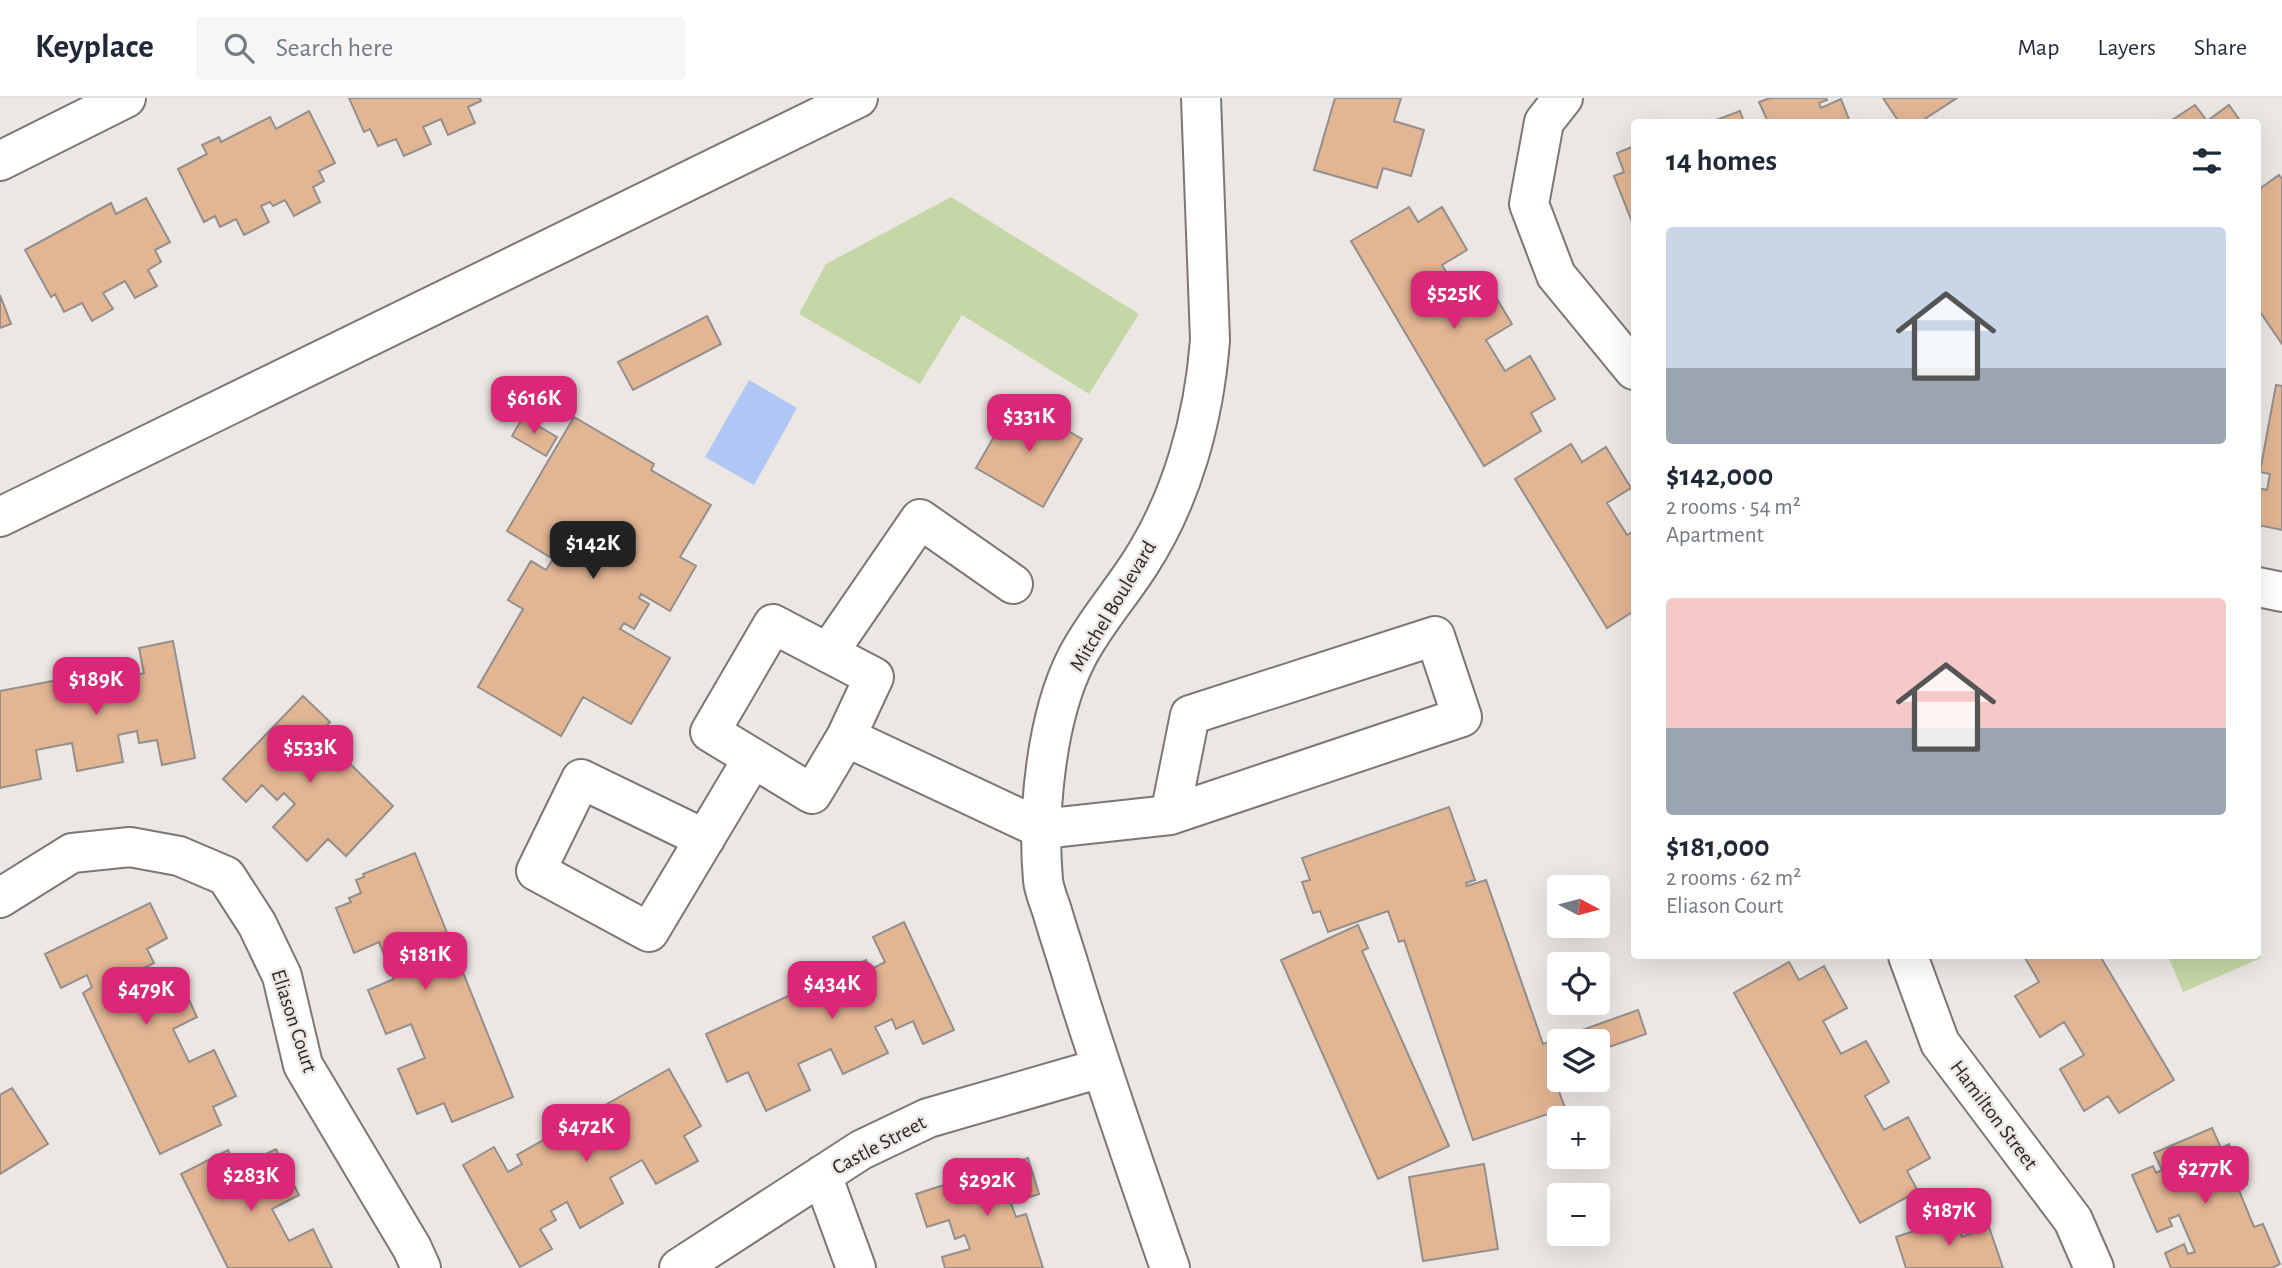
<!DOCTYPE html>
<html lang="en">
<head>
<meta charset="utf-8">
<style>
	body { margin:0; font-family:"Alegreya Sans",sans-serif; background:#f6f6f7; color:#1f2937; height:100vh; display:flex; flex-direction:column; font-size:26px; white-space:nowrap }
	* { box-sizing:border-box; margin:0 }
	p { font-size:23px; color:#747a83 }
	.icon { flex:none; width:38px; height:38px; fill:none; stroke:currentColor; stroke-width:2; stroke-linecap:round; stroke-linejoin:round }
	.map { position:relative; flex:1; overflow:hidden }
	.drawer { position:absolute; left:1631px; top:21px; width:630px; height:840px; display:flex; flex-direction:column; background:#fff; border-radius:7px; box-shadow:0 7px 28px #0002 }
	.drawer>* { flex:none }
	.needle { width:46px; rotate:97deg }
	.buttons { position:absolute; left:1547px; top:777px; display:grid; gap:14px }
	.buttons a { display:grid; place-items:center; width:63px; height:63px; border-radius:7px; background:#fff; box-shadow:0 7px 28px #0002; font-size:35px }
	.price { position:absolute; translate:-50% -60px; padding:0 16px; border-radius:14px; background:#db2777; color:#fff; font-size:23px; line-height:46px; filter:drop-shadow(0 2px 4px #0008) }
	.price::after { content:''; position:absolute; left:50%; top:42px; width:21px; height:16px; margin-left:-10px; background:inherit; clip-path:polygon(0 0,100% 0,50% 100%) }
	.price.current { background:#222; color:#fff }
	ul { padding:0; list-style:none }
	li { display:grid; align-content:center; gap:14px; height:371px; padding:0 35px }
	li span { display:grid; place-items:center; height:217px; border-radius:7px; color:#555 }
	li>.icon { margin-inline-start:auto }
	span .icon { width:126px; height:126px; fill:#fffc; stroke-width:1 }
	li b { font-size:30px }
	h2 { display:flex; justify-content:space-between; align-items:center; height:84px; padding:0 35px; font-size:30px }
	header { display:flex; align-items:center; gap:42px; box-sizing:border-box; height:98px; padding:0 35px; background:#fff; border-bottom:2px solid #e0e1e3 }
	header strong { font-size:33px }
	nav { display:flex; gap:38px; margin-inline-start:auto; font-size:24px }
	.search { width:490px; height:63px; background:#f6f6f7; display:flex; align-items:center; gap:18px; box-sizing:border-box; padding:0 24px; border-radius:7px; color:#747a83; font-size:26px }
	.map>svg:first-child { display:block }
	.green { fill:#c5d7a6 }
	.water { fill:#b0c6f5 }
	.building { fill:#e2b593; stroke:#948f8c; stroke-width:2 }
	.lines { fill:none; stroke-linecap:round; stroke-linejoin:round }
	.minor-casing { stroke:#7c7774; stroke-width:42 }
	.minor { stroke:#fff; stroke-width:38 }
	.labels { text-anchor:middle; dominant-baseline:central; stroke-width:5; stroke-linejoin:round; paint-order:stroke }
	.street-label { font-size:21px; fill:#2a2826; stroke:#ece7e3 }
</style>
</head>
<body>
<header>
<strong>Keyplace</strong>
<div class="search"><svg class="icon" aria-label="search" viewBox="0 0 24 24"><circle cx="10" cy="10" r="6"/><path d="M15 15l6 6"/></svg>Search here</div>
<nav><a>Map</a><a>Layers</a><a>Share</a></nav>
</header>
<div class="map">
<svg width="2282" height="1170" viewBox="0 0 2282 1170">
	<rect width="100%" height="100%" fill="#ece7e3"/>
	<path class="green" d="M951,99l188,117 -50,80 -127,-79 -42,69 -121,-70 27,-50z
		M2258,851l3,9 -78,34 -15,-36h90z"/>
	<path class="water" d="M749,282l48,28 -43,77 -49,-28z"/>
	<path class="building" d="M349,0h131l1,3 -13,6 7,16 -27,12 -7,-16 -18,8 8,17 -27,12 -8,-17 -18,7 -8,-17 -6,3z
		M1335,0h66l-7,23 30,9 -13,46 -28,-8 -6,20 -63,-18z
		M1770,0h56l1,2 -8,3 2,5 20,-9 9,23h-82l-9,-20z
		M1883,0h74l-37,24h-21z
		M2195,7l12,16 22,-16 12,17h-72z
		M309,13l26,52 -16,8 5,10 -11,6 7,15 -26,14 -9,-16 -12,6 -3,-4 -9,4 8,16 -25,13 -8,-16 -16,8 -5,-11 -11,6 -26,-53 29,-15 -5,-9 17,-8 2,5 49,-25 6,12z
		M1740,13l4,11h-33z
		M1634,48v81l-20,-51 10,-4 -7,-19z
		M2279,77l3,4v165l-24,-35v-119z
		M146,100l24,44 -15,8 6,12 -13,8 9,16 -22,12 -10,-17 -22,12 10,16 -21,12 -10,-18 -18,9 -9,-18 -4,3 -26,-47 86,-47 5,11z
		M1409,109l9,15 24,-15 25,43 -25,15 19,32 25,-16 26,43 -26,16 19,31 25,-15 25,43 -24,14 10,18 -57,35 -133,-225z
		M0,197l11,29 -11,4z
		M707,218l14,28 -88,46 -15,-28z
		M2276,287l6,1v144l-24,-5v-37l9,2 3,-16 -10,-2z
		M1015,302l67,39 -39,68 -67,-39z
		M523,319l34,20 -11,19 -34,-20z
		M574,319l80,47 -3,6 60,35 -31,52 16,9 -26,45 -29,-17 -2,4 10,6 -15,25 -10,-6 -4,6 50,29 -39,66 -48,-27 -22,39 -83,-49 45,-78 -15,-9 23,-39 15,9 7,-11 -46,-28z
		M1571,346l11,18 24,-15 25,41 -24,15 20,32 7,-4v80l-27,17 -92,-149z
		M173,543l22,117 -33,7 -5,-25 -18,3 -2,-12 -19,4 5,27 -46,9 -5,-28 -36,7 5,29 -41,9v-97l127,-24 2,10 15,-4 -5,-25z
		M303,598l27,26 -19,20 9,9 8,-9 65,64 -47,50 -18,-17 -21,22 -34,-34 22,-23 -11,-11 -7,7 -15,-15 -16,17 -23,-23z
		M1449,709l26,73 -9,3 1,3 19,-6 57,164 95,-34 8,24 -48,17v-10h-39v23l-9,3 15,41 -92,32 -69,-200 -5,2 -11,-31 -60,21 -8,-21 -7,2 -11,-31 8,-2 -8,-22z
		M415,755l98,244 -61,25 -8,-19 -27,11 -19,-45 27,-11 -14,-34 -25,10 -18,-44 26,-11 -15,-37 -25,11 -18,-45 15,-6 -2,-4 12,-5 -5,-13 8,-3 -1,-3z
		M150,805l17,35 -20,11 7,14 -10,5 6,11 7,-3 3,4 16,-8 21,45 -24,12 16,33 25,-12 22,46 -23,11 8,18 -61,29 -77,-161 9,-6 -5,-12 -26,13 -16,-34z
		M904,824l50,108 -31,14 -10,-23 -17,8 -4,-10 -17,8 13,26 -45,21 -12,-25 -33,15 12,26 -44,21 -18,-39 -21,10 -21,-48 160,-74 4,10 15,-8 -12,-25z
		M1358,827l10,23 -6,3 87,195 -71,33 -97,-219z
		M2024,858h76l74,124 -55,33 -11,-17 -24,15 -24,-42 24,-14 -20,-33 -24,15 -25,-41 24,-14z
		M1789,864l10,18 25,-14 23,42 -24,13 18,33 25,-13 23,41 -24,14 19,34 24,-13 22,41 -23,13 11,20 -58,32 -126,-230z
		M669,971l32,57 -17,10 14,25 -42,23 -14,-24 -32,18 13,25 -43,25 -13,-26 -16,9 5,9 -16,9 12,20 -32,18 -57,-102 31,-18 14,25 14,-8 -5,-9z
		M12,990l36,56 -48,30v-79z
		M2212,1030l9,20 8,-4 18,40 -9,4 16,39 9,-3 17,40 -8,4h-101l-6,-15 19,-9 4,10 7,-2 -16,-37 -10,4 3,7 -15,6 -25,-57 21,-9 3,7 6,-3 -8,-17z
		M276,1051l23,46 -27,14 17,32 24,-12 19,39h-104l-47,-94 47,-24 9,18z
		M1028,1060l11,36 -28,9 5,14 10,-3 17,54h-98l-3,-11 28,-8 -5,-14 -10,4 -6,-19 -22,7 -11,-33z
		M1484,1066l14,85 -75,12 -14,-84z
		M1956,1119l6,20 27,-10 14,41h-97l-10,-31z"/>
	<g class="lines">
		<g class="minor-casing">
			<path id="minor" d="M1563,0l-19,24 -15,82 27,71 78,95
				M0,63l126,-63
				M0,419l858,-419
				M2258,489l24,5
				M828,555l92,-134 93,65
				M846,639l-34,57 -102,-62 63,-108 101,53 -28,60 196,92 128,-14 292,-98 -27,-81 -245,79 -20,100
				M705,741l-124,-60 -45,92 113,61 104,-174
				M0,800l72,-45 58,-6 49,9 47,20 31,48 25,52 21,89 109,183 9,20
				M1908,858l32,87 133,177 21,48
				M822,1077l34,93
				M679,1170l182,-118 67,-32 173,-50
				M1170,1170c-33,-95 -66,-190 -96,-286 -7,-24 -15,-47 -22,-71 -3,-10 -8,-20 -9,-31 -6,-66 3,-163 34,-223 17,-33 42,-61 62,-92 43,-66 65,-146 71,-225l-9,-242"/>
		</g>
		<use href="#minor" class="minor"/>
	</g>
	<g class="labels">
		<g class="street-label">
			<text transform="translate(1113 508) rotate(-59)">Mitchel Boulevard</text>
			<text transform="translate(294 923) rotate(72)">Eliason Court</text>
			<text transform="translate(1994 1017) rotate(53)">Hamilton Street</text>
			<text transform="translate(879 1047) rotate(-28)">Castle Street</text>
		</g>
	</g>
</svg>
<div class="buttons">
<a><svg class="needle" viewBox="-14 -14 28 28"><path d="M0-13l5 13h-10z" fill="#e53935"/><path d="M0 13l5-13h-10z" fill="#747a83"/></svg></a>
<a><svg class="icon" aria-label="locate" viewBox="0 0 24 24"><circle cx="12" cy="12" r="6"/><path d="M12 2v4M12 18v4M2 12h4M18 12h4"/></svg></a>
<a><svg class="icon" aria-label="layers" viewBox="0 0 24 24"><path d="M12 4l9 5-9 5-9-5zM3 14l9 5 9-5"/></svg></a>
<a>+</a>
<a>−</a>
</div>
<b class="price" style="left:1454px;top:233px">$525K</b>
<b class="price" style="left:534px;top:338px">$616K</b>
<b class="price" style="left:1029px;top:356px">$331K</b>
<b class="price current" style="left:593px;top:483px">$142K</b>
<b class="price" style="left:96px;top:619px">$189K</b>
<b class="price" style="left:310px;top:687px">$533K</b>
<b class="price" style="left:425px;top:894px">$181K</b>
<b class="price" style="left:832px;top:923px">$434K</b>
<b class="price" style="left:146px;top:929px">$479K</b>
<b class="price" style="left:586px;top:1066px">$472K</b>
<b class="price" style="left:2205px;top:1108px">$277K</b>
<b class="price" style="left:251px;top:1115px">$283K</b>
<b class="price" style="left:987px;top:1120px">$292K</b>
<b class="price" style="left:1949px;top:1150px">$187K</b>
<section class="drawer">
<h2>14 homes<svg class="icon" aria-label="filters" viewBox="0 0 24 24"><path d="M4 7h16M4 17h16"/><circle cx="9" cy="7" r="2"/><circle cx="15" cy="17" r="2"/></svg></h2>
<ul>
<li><span style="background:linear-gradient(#c9d6e8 65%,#9aa5b1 0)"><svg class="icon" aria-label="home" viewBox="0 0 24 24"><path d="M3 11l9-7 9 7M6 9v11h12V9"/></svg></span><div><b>$142,000</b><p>2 rooms · 54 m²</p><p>Apartment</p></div></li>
<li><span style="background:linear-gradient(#f6c9c9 60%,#9aa5b1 0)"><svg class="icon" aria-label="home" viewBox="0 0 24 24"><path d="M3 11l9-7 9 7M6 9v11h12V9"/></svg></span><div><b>$181,000</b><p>2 rooms · 62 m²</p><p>Eliason Court</p></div></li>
</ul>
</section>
</div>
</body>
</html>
